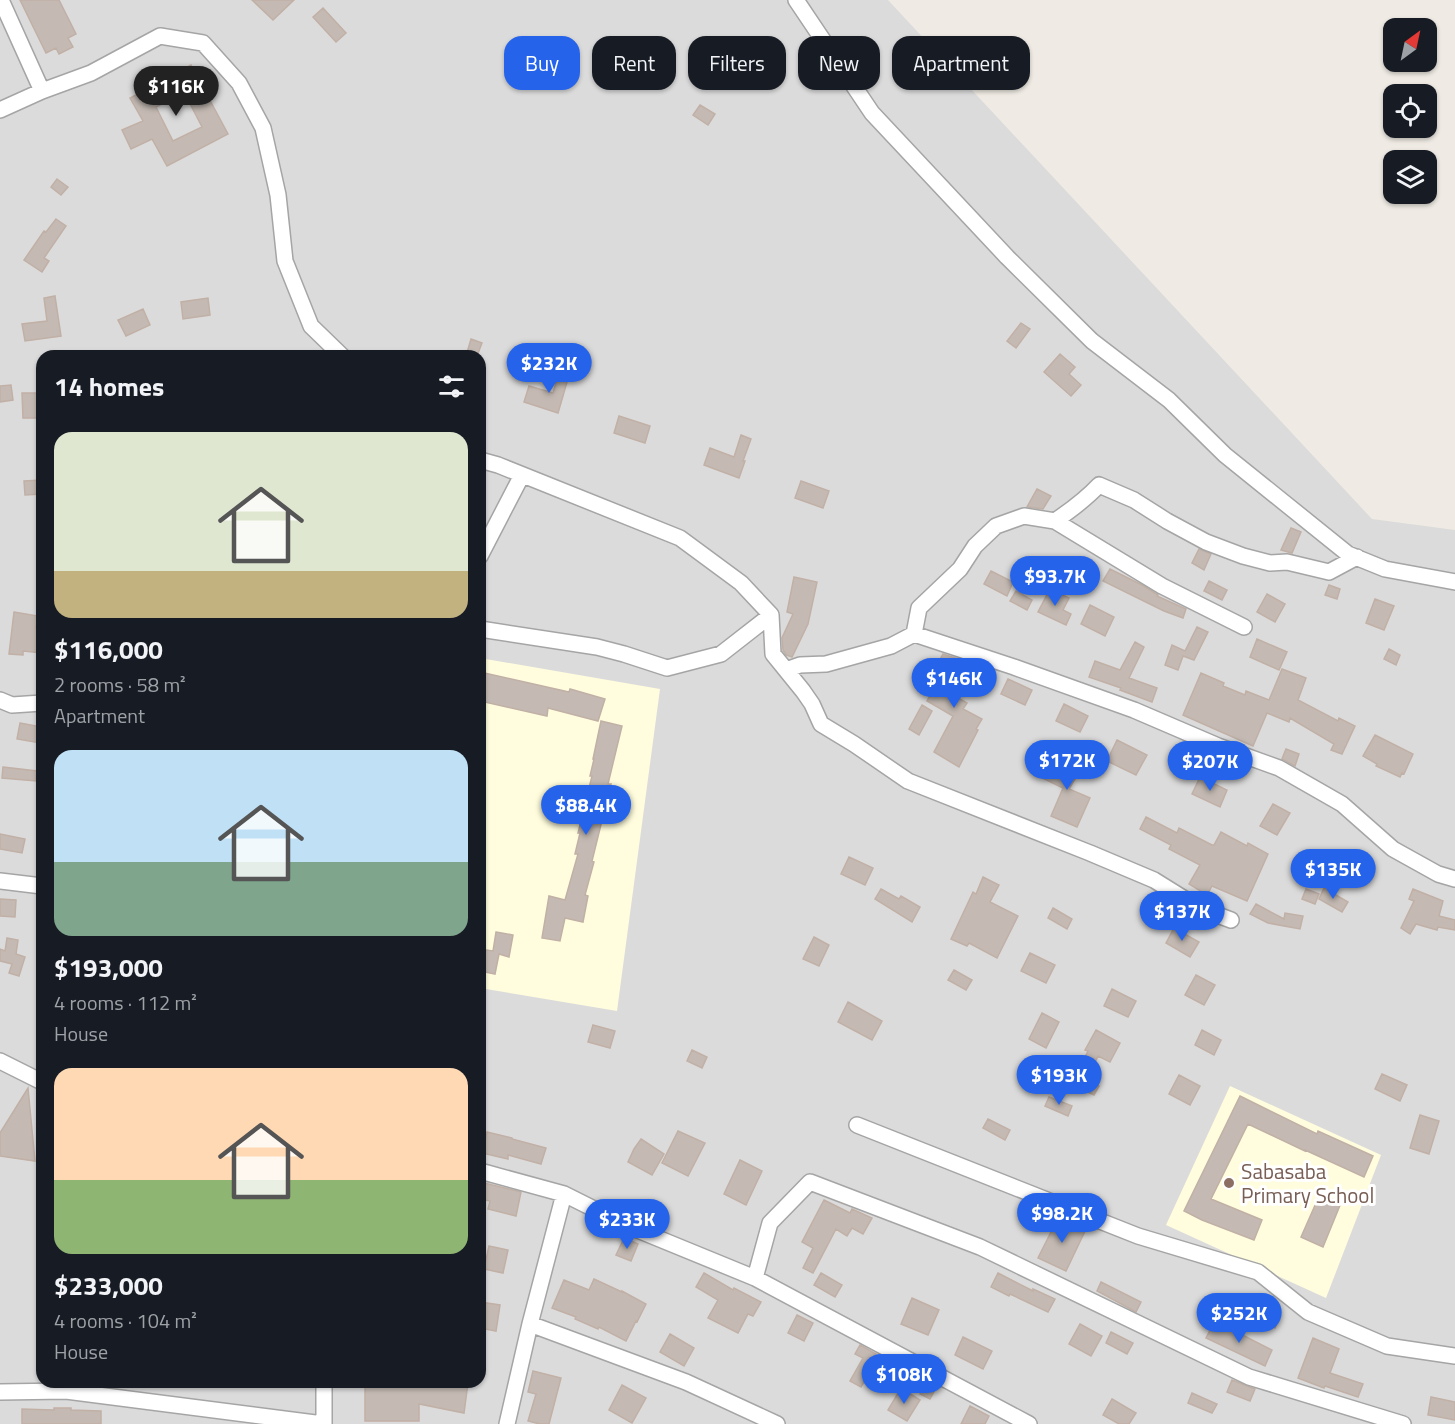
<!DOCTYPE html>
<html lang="en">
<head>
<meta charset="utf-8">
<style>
	body { margin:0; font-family:"Titillium Web",sans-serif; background:#242831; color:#f1f3f6; height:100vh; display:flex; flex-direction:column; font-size:22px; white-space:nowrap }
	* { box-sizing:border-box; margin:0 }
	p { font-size:20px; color:#9ea1a6 }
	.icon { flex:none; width:33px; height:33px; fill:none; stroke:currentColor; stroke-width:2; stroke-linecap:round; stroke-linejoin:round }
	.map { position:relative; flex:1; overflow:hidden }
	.sheet { position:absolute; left:36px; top:350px; width:450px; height:1038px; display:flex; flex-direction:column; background:#171b24; border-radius:18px; box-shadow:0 2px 4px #0004 }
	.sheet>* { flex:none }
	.hud { position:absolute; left:504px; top:36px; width:570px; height:54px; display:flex; gap:12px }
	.needle { width:39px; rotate:33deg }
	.buttons { position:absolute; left:1383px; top:18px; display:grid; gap:12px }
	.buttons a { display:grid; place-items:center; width:54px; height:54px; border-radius:12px; background:#171b24; box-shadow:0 2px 4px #0004; font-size:30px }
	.price { position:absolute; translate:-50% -51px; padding:0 14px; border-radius:21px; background:#2563eb; color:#fff; font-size:20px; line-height:39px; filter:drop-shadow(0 2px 3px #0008) }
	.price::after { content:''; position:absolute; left:50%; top:36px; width:18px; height:14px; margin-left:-9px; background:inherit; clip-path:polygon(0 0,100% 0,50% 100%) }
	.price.current { background:#222; color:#fff }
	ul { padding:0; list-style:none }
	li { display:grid; align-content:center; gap:12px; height:318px; padding:0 18px }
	li span { display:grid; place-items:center; height:186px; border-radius:18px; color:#555 }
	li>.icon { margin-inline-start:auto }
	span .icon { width:108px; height:108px; fill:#fffc; stroke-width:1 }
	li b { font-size:26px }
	h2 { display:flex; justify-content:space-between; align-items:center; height:72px; padding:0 18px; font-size:26px }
	.tag { padding:0 21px; border-radius:18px; background:#171b24; box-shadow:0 2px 4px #0004; font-size:21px; line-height:54px }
	.tag.current { background:#2563eb; color:#fff }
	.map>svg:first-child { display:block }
	.residential { fill:#dcdbdb; fill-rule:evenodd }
	.education { fill:#fffddd }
	.building { fill:#c4bab3; stroke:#c1b0a6; stroke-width:1.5; fill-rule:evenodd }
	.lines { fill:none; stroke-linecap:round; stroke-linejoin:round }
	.minor-casing { stroke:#a5a5a5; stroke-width:18 }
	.minor { stroke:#fff; stroke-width:15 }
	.education-dot { fill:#8d6e63; stroke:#fff; stroke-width:2 }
	.labels { text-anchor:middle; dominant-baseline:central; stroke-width:6; stroke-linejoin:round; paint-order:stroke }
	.education-label { font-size:21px; fill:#785e54; stroke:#fff; text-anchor:start }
</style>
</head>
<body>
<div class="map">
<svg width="1455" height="1424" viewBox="0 0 1455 1424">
	<rect width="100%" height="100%" fill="#efebe4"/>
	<path class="residential" d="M0,0h888l484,519 83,11v894h-1455zM42,356h438v1026h-438z"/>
	<path class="education" d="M480,658l180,31 -43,322 -137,-23z
		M1230,1086l151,69 -55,143 -160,-73z"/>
	<path class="building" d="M20,0h39l17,34 -8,4 5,9 -14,7 -3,-6 -10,5z
		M252,0h42l-21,20z
		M323,8l23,25 -10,9 -23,-25z
		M747,41l20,13 -7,9 -19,-12z
		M191,65l37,69 -61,32 -15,-27 -21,10 -9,-19 21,-9 -13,-23zM184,92l18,35 -29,14 -17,-34z
		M700,105l15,9 -7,11 -15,-10z
		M57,179l11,8 -7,8 -10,-8z
		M56,219l10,7 -22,32 5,3 -7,11 -18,-12 20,-29 2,1z
		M55,296l6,40 -36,5 -3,-17 25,-3 -3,-23z
		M208,298l2,17 -27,4 -2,-17z
		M143,309l7,16 -24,11 -8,-16z
		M1021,323l9,6 -14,19 -9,-7z
		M471,339l11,4 -5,13h-11z
		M1060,354l15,13 -6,7 12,11 -10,11 -27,-24z
		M560,369l10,3 -12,41 -34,-11 5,-16 24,7z
		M11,385l2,15 -13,2v-16z
		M22,393h20v25h-19z
		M619,416l31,10 -5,17 -31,-10z
		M741,435l10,4 -8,22h2l-6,17 -35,-13 6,-17 24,9z
		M42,480v14l-17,1 -1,-14z
		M801,481l28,10 -6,17 -28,-10z
		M1037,489l14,7 -8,13 -16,-2z
		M1291,528l10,4 -9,21 -11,-3z
		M1199,549l12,5 -7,16 -12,-7z
		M1110,569l32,16 16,10 -1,1 29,13 -3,9 -19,-7 -61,-30z
		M991,571l22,11 -6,14 -23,-12z
		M794,577l23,5 -9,42 -16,33 -6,-2 -3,-5 -1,-12 11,-24 -6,-2z
		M1209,581l18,9 -5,10 -18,-9z
		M1329,585l11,4 -3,10 -12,-4z
		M1050,589l19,9 -6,12 8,4 -5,11 -28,-13z
		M1016,591l16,9 -5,10 -17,-9z
		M1267,594l18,10 -10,18 -18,-10z
		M1375,599l19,7 -10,24 -18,-7z
		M1090,605l24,12 -9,19 -24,-12z
		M14,612l24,4 -2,12 6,1v24l-19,-2v4l-14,-1z
		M1197,627l11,5 -14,28 -11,-4 -5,14 -13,-5 7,-20 13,6z
		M1257,639l30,13 -8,18 -29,-13z
		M1135,642l9,5 -15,31 28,10 -5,14 -32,-12 1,-2 -32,-11 6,-16 25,9z
		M1389,649l11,6 -4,10 -12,-6z
		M943,654l21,7 10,5 -16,32 9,5 -4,6 19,10 -6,10 2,1 -19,37 -25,-15 19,-36 -26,-15 14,-26 -7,-4z
		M1282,669l24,9 -8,22 40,21 1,-3 16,8 -13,28 -11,-4 3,-6 -44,-26 -1,4 -22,-9 -14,33 -70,-31 18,-42 23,10 -1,3 22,9 1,-4 23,9z
		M480,672l89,20 1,-3 35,10 -7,22 -50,-13 -1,8 -67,-15z
		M1008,679l24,11 -7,15 -24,-11z
		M1064,704l24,12 -8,16 -24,-11z
		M922,705l10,6 -13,24 -10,-6z
		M601,721l21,5 -14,58h3l-19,77 2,1 -9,33 3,1 -5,26 -18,-4 -5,23 -18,-3 7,-42 16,4 13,-46h-3l5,-21h-2l14,-57h-2l4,-17h-1z
		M20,723l22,4 -2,16 -23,-4z
		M1375,735l38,19 -9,20 -2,-1 -2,4 -24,-11 1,-2 -14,-8z
		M1117,740l30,15 -11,20 -29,-14z
		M1286,749l13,5 -4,12 -13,-7z
		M1075,751l12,8 -18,30 21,9 -13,29 -26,-11 12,-28 -27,-13 5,-10 20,9z
		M3,767l34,4 -1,10 -34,-3z
		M1200,777l27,13 -7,17 -28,-13z
		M1273,804l17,9 -13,22 -17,-9z
		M1146,817l31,16 2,-5 33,17h2l7,-13 26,14 1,-3 20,11 -21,47 -35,-15 -5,9 -18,-11 11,-19 -31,-16 2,-4 -31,-16z
		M0,834l25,5 -3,14 -22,-4z
		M849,857l24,11 -8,17 -24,-11z
		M983,877l16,8 -9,17 28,14 -21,42 -28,-15 -2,3 -16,-7 22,-47 3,2z
		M1324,888l24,14 -6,10 -23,-13z
		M881,889l18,10 2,-3 19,11 -8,15 -37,-23z
		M1306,889l13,5 -4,10 -13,-5z
		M1413,889l30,12 -4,15 16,4v10l-17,-3 -1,3 -21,-6 -6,10 -9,-6 13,-27 -5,-2z
		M0,899l16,1 -1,17 -15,-1z
		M1256,904l28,15 1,-6 18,3 -3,13 -32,-6 -18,-9z
		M1053,908l19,11 -5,10 -19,-11z
		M1174,928l25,14 -9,15 -24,-14z
		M496,932l17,3 -4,22 -10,-3 -4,20 -15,-3v-22l13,2z
		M814,937l15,8 -10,21 -16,-7z
		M7,938l11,2 -2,14 9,3 -6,19 -10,-3 3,-9 -12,-3v-12l5,2z
		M1030,953l25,12 -9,18 -25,-12z
		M954,970l18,10 -6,10 -18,-10z
		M1196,975l19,10 -11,20 -19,-10z
		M1112,989l24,12 -8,16 -24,-11z
		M848,1002l34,19 -10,19 -34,-18z
		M1042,1013l17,9 -13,26 -17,-9z
		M593,1025l22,6 -5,17 -22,-6z
		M1096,1030l24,13 -10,19 -12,-6 -11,24 12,6 -5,9 -22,-10 1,-2 -22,-10 5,-12 22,10 10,-20 -3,-1z
		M1202,1030l19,10 -7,15 -19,-10z
		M692,1050l15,7 -5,11 -15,-7z
		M1382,1074l25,11 -7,16 -25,-12z
		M1179,1075l21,11 -10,19 -21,-11z
		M28,1088l7,73 -35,-5v-23z
		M1240,1096l77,38 1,-3 55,25 -9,21 -59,-27v1l-57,-27 -37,75 51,21 -8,20 -52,-20 -18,-9z
		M1049,1097l23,9 -4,10 -23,-10z
		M1420,1115l19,6 -10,33 -19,-6z
		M988,1119l22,11 -5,10 -22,-12z
		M678,1131l27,12 -17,33 -26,-13z
		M487,1132l25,6v1l34,9 -5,16 -33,-9v4l-26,-6z
		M641,1139l23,15 -12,21 -24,-13 6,-13z
		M740,1160l22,11 -16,34 -22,-11z
		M480,1182l41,10 -5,24 -28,-7 2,-8 -10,-2z
		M1320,1194l21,9 -18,44 -22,-10z
		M824,1200l26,13 2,-4 20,9 -9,16 -11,-6 -5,8 -11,-7 -23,44 -10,-5 10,-20 -11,-6z
		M1059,1216l27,13 -20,42 -28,-13z
		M624,1238l14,6 -7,17 -15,-6z
		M489,1246l19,4 -5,23 -19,-4z
		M704,1273l29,17 1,-2 27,14 -8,14 -5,-2 -10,19 -30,-15 10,-18 -22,-13z
		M821,1273l21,12 -7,12 -21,-12z
		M998,1273l35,18v-2l22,10 -7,13 -38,-18 -1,2 -18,-9z
		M594,1279l28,13v-1l24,13 -9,18 -1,-1 -10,20 -27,-14 -1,2 -23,-10 1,-2 -24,-9 12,-28 25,10z
		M1101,1282l40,20 -5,10 -39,-21z
		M912,1298l27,12 -11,25 -27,-11z
		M480,1302l20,3 -4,26 -16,-3z
		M1246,1304l33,14 -4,10 -33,-15z
		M797,1315l16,8 -9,18 -16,-8z
		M1215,1321l57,29 -7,16 -59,-28z
		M1080,1324l22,12 -11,20 -22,-12z
		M1111,1332l22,11 -6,11 -21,-11z
		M670,1334l24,14 -10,18 -24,-14z
		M963,1337l29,14 -9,18 -28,-14z
		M1313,1338l26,11 -9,24 33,11 -5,13 -33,-11 -1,2 -26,-10z
		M860,1345l16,9 -3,6 28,16 -8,15 -26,-14 -6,10 -11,-6 13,-23 -8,-4z
		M533,1371l28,7 -12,46h-9l-12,-3 8,-27 -8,-2z
		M1232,1380l23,9 -5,12 -23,-9z
		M927,1381l10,5 -7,13 -10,-5z
		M365,1382h92l11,1 -4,30 -45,-9v17h-54z
		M622,1385l24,13 -14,25 -23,-13z
		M901,1388l19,12 -13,21 -19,-11z
		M1192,1393l25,11 -5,9 -24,-10z
		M1431,1397l24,5v18l-27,-5z
		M1112,1399l24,14 -7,11h-10l-16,-9z
		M970,1406l19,10 -4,8h-24z
		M54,1408h17v2l30,1v13h-79v-15l32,1z"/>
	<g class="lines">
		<g class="minor-casing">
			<path id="minor" d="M1,0l41,91
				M796,0l76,113 135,144 85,84 77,59 56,55 123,99 37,15 70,13
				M0,110l42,-19 49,-18 69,-37 43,7 36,40 24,45 15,67 7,66 26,65 31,30
				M480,460l18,5 182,73 61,45 30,32 2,39 30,37 9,13 9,20 33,20 54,37 182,72 64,27 45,28 32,12
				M1055,521l107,65 82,41
				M480,556l42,-81
				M480,629l117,18 27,7 43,14 54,-14 50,-39
				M914,634l100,33 120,43 84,36 61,22 63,36 51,45 45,25 17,5
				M786,670l14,-5 26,-1 65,-18 23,-12 5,-26 41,-39 15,-23 21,-20 28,-10 31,5c16,-11 31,-22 44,-36l35,15 33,21 39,21 37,14 27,7 17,-1 42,10 28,-15
				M0,700l12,5 30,-2
				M0,881l42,5
				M0,1061l42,21
				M857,1125l281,111 120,36 50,40 79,34 68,10
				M480,1171l84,23 64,32 127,52 274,146
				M755,1278l15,-55 40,-41 170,65 269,130 154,47
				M530,1324l156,58 91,42
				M0,1392l66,-1 257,33
				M324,1424v-42
				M507,1424l23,-100 34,-130"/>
		</g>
		<use href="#minor" class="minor"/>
	</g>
	<circle class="education-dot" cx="1229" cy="1183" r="6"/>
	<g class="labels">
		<g class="education-label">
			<text x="1241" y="1171">Sabasaba<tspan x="1241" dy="24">Primary School</tspan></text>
		</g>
	</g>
</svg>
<div class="buttons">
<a><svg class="needle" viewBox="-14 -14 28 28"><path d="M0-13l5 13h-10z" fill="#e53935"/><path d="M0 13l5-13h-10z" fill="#9ea1a6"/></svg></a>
<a><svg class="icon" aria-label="locate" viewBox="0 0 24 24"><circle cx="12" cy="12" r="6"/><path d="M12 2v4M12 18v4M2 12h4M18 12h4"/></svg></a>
<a><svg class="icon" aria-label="layers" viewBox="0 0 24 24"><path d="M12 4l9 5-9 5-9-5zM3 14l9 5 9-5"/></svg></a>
</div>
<b class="price current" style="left:176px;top:117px">$116K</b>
<b class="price" style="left:549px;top:394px">$232K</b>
<b class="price" style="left:1055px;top:607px">$93.7K</b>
<b class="price" style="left:954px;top:709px">$146K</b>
<b class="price" style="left:1067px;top:791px">$172K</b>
<b class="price" style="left:1210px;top:792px">$207K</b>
<b class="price" style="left:586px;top:836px">$88.4K</b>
<b class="price" style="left:1333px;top:900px">$135K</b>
<b class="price" style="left:1182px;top:942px">$137K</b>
<b class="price" style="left:1059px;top:1106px">$193K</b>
<b class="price" style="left:1062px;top:1244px">$98.2K</b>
<b class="price" style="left:627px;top:1250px">$233K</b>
<b class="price" style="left:1239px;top:1344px">$252K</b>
<b class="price" style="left:904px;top:1405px">$108K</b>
<div class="hud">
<a class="tag current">Buy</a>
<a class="tag">Rent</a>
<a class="tag">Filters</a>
<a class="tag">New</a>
<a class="tag">Apartment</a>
</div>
<section class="sheet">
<h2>14 homes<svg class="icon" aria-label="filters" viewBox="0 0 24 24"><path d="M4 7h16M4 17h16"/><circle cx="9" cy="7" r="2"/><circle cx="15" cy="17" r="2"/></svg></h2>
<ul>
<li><span style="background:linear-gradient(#dfe7d0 75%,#c2b280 0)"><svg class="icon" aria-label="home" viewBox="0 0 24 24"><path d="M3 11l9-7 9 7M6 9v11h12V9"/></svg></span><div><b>$116,000</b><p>2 rooms · 58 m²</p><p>Apartment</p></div></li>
<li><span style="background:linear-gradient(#bfe0f5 60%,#7fa58c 0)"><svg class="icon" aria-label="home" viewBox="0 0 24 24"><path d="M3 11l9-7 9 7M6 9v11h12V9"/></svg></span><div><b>$193,000</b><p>4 rooms · 112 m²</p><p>House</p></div></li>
<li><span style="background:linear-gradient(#ffd9b3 60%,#8fb573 0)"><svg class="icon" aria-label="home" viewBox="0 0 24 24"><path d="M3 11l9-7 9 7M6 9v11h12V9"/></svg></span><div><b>$233,000</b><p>4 rooms · 104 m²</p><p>House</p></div></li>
</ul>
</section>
</div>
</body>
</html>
